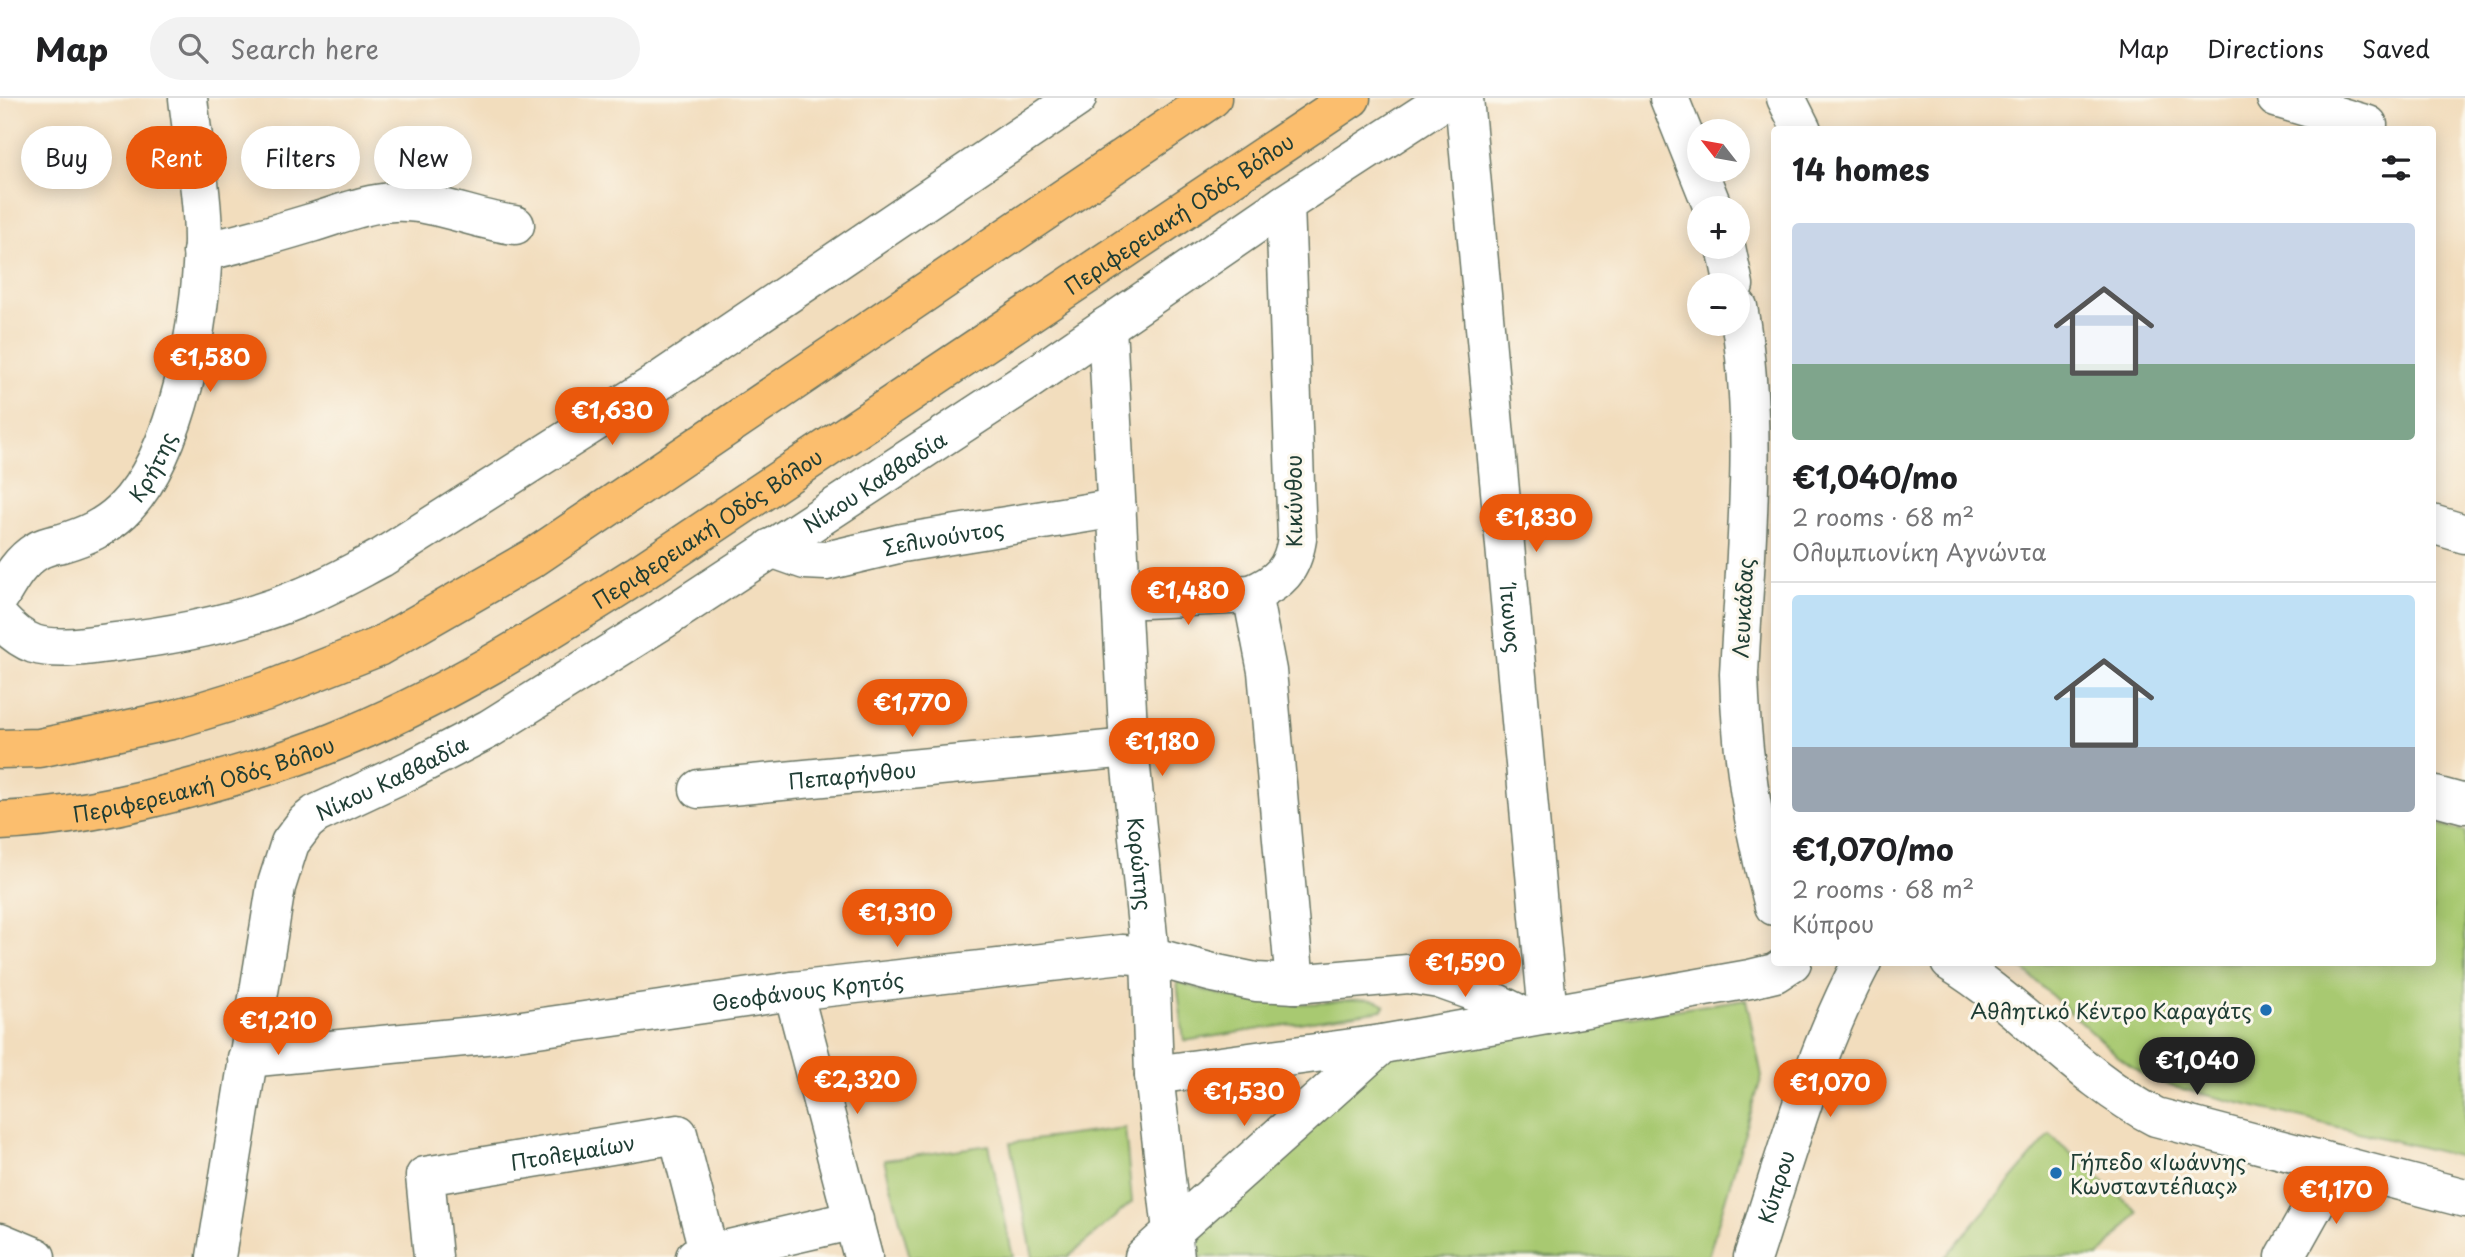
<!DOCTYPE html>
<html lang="en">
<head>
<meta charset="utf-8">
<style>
	body { margin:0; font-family:"Playpen Sans",sans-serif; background:#f2f2f2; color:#202124; height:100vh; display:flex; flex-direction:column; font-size:26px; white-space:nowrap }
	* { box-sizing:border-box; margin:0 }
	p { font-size:23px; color:#757577 }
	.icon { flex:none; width:38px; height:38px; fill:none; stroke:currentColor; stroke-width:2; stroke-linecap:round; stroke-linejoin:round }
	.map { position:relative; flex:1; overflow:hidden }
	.sheet { position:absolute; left:1771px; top:28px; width:665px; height:840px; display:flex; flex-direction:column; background:#fff; border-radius:7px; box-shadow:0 4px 18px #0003 }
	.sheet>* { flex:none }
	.top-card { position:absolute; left:21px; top:28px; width:665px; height:63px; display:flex; gap:14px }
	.needle { width:46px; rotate:301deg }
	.buttons { position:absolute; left:1687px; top:21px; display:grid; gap:14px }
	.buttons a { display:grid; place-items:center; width:63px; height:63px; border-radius:50%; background:#fff; box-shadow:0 4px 18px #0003; font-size:35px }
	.price { position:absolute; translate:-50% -60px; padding:0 16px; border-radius:24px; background:#ea580c; color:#fff; font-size:23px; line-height:46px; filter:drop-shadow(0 2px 4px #0008) }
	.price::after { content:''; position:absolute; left:50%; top:42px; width:21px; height:16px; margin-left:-10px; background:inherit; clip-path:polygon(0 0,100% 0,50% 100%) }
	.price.on { background:#222; color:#fff }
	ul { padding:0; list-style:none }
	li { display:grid; align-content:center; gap:14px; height:371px; padding:0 21px }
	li+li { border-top:2px solid #e0e0e0 }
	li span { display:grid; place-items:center; height:217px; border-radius:7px; color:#555 }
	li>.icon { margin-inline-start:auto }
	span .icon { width:126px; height:126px; fill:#fffc; stroke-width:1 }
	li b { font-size:30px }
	h2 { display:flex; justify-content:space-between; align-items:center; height:84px; padding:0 21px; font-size:30px }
	.pill { padding:0 24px; border-radius:32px; background:#fff; box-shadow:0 4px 18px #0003; font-size:24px; line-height:63px }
	.pill.on { background:#ea580c; color:#fff }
	header { display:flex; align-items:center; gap:42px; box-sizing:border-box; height:98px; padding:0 35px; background:#fff; border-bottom:2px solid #e0e0e0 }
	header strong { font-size:33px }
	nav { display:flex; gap:38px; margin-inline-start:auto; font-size:24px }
	.search { width:490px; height:63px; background:#f2f2f2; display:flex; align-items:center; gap:18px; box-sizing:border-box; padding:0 24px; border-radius:38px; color:#757577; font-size:26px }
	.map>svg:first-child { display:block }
	.green { fill:#a8c971; stroke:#648352; stroke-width:2 }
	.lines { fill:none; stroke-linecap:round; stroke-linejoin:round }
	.minor-casing { stroke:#697564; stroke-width:41 }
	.major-casing { stroke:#697564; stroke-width:41 }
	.minor { stroke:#fff; stroke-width:38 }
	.major { stroke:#fbbe6e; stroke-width:38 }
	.poi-dot { fill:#1f6fb2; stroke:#fbf7ec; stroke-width:2.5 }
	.labels { text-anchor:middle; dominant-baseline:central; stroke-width:6; stroke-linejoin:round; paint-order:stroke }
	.street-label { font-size:21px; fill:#1f3d34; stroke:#fbf7ec }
	.poi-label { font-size:21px; fill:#1f3d34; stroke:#fbf7ec; text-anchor:end }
</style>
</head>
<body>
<header>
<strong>Map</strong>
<div class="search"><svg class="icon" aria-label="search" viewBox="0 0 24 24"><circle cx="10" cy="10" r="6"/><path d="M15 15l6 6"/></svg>Search here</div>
<nav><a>Map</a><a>Directions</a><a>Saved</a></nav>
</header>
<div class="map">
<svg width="2465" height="1159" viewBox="0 0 2465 1159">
	<rect width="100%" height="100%" fill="#fbf7ec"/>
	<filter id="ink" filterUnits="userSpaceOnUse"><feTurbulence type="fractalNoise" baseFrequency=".0143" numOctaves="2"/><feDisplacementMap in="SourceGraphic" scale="14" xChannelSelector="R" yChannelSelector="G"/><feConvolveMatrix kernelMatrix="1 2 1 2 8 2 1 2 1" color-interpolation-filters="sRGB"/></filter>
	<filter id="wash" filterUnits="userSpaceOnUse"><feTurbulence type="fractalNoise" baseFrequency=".00686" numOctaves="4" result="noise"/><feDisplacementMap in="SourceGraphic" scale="28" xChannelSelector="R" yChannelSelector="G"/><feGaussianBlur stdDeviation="1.57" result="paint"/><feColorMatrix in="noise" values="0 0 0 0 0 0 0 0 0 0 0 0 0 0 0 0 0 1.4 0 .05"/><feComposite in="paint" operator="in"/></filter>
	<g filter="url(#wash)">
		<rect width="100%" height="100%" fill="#f2ddbd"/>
		<path class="green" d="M2433,726l32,8v326l-291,-71 -29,-11 -26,-19 -103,-94 416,-1z
			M1177,883c46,18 96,25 145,22 15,-1 53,-9 63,2l-3,5 -198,31z
			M1746,901l16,77 -54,181h-508l-4,-28 192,-175z
			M1125,1030l7,74 -64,55h-35l-23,-114z
			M2050,1037l88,77 -39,45h-154z
			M989,1047l24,112h-103l-26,-97z"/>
	</g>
	<g filter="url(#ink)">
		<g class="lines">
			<g class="minor-casing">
				<g id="minor">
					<path id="s1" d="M1464,0l84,917"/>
					<path d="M1669,0l44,110"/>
					<path d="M1786,0l16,32"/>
					<path d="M2276,0l92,27"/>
					<path d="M1285,106l12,335c-5,31 -17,43 -45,55l15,77 28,313"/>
					<path d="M1726,149l8,38"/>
					<path d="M202,154c37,-8 73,-18 109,-29 27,-8 55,-20 83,-21 41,-2 80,18 121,23"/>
					<path d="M1738,209c22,121 7,245 1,367 2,79 14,156 35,232"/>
					<path id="s2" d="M1107,228l22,422 21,208 4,119 21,182"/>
					<path d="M2432,426l33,10"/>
					<path id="s3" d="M771,450l34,12 21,1 76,-18 215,-35"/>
					<path id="s4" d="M0,498c10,-17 20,-35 37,-45 8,-5 16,-6 25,-8 23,-7 42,-15 60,-32 57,-56 80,-193 81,-270 0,-47 -10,-96 -15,-143"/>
					<path d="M1121,502l131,-6"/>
					<path d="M0,521c10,11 20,20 34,25 23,7 51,2 74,-1 65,-7 132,-20 192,-45 28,-11 54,-26 81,-40l274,-174 422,-286"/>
					<path id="s5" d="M699,691l430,-41"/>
					<path d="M2432,697l33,9"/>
					<path d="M1950,864c74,45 129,116 206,155l309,81"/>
					<path d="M793,893l70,266"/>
					<path id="s6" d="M247,960l248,-24 298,-43 329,-37 28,2 63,17 43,9 39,2 113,-10 31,5 31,11 57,28"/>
					<path d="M1154,977l228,-31 368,-65 25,-6 17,-11"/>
					<path d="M0,1144l36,15"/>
					<path id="s7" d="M216,1159l60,-370 14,-44 16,-21 10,-8 96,-45 77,-40 174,-109 360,-236 262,-180 163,-106"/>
					<path id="s8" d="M433,1159l-8,-81 253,-42 31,120"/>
					<path d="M695,1159l159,-37"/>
					<path d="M1144,1159l238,-213"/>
					<path id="s9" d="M1753,1159c32,-99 60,-202 109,-295"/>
					<path d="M2285,1159l51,-91"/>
				</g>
			</g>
			<g class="major-casing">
				<g id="major">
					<path d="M0,651l39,-1 133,-28 95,-29 111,-44 155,-89 679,-460"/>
					<path id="s10" d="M0,723c67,-3 134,-17 198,-35 45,-12 92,-26 136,-44 108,-43 207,-106 305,-168l712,-476"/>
				</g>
			</g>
			<use href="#minor" class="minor"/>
			<use href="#major" class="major"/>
		</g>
	</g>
	<g class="poi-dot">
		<circle cx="2266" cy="912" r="7"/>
		<circle cx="2056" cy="1075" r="7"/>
	</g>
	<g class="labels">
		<g class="street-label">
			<text stroke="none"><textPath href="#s10" startOffset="1342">Περιφερειακή Οδός Βόλου</textPath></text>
			<text stroke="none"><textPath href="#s4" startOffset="208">Κρήτης</textPath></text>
			<text stroke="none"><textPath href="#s7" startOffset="1111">Νίκου Καββαδία</textPath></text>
			<text transform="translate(1293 403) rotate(-90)">Κικύνθου</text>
			<text stroke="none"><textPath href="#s10" startOffset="775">Περιφερειακή Οδός Βόλου</textPath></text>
			<text stroke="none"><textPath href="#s3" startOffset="177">Σελινούντος</textPath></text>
			<text transform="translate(1742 510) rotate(-87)">Λευκάδας</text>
			<text stroke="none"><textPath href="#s1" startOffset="523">Ίτωνος</textPath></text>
			<text stroke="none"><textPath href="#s5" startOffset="154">Πεπαρήνθου</textPath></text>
			<text stroke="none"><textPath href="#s10" startOffset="208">Περιφερειακή Οδός Βόλου</textPath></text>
			<text stroke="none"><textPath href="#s7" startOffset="544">Νίκου Καββαδία</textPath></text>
			<text stroke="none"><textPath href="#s2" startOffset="539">Κορώπης</textPath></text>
			<text stroke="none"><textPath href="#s6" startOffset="565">Θεοφάνους Κρητός</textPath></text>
			<text stroke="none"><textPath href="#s8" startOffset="231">Πτολεμαίων</textPath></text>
			<text stroke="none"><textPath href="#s9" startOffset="74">Κύπρου</textPath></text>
		</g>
		<g class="poi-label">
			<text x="2252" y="912">Αθλητικό Κέντρο Καραγάτς</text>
			<text x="2070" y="1063" text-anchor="start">Γήπεδο «Ιωάννης<tspan x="2070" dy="24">Κωνσταντέλιας»</tspan></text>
		</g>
	</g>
</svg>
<div class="buttons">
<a><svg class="needle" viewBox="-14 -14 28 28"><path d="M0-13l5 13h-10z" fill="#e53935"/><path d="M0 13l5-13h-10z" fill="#757577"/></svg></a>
<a>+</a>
<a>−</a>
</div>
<b class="price" style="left:210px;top:296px">€1,580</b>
<b class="price" style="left:612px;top:349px">€1,630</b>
<b class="price" style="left:1536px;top:456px">€1,830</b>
<b class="price" style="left:1188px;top:529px">€1,480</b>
<b class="price" style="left:912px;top:641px">€1,770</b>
<b class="price" style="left:1162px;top:680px">€1,180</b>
<b class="price" style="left:897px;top:851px">€1,310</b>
<b class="price" style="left:1465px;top:901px">€1,590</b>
<b class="price" style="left:278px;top:959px">€1,210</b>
<b class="price on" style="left:2197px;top:999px">€1,040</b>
<b class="price" style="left:857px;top:1018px">€2,320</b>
<b class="price" style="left:1830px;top:1021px">€1,070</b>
<b class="price" style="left:1244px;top:1030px">€1,530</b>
<b class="price" style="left:2336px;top:1128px">€1,170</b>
<div class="top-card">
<a class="pill">Buy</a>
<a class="pill on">Rent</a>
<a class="pill">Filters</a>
<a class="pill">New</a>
</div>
<section class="sheet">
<h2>14 homes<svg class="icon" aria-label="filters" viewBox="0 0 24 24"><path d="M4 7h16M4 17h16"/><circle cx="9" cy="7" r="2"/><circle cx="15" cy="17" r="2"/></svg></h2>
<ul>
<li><span style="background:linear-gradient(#c9d6e8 65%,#7fa58c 0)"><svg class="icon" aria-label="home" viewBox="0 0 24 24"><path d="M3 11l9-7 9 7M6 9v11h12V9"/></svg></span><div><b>€1,040/mo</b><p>2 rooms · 68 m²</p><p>Ολυμπιονίκη Αγνώντα</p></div></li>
<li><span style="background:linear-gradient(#bfe0f5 70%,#9aa5b1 0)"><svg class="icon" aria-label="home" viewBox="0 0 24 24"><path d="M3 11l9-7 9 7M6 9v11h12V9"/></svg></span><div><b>€1,070/mo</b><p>2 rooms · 68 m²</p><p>Κύπρου</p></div></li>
</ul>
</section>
</div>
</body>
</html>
